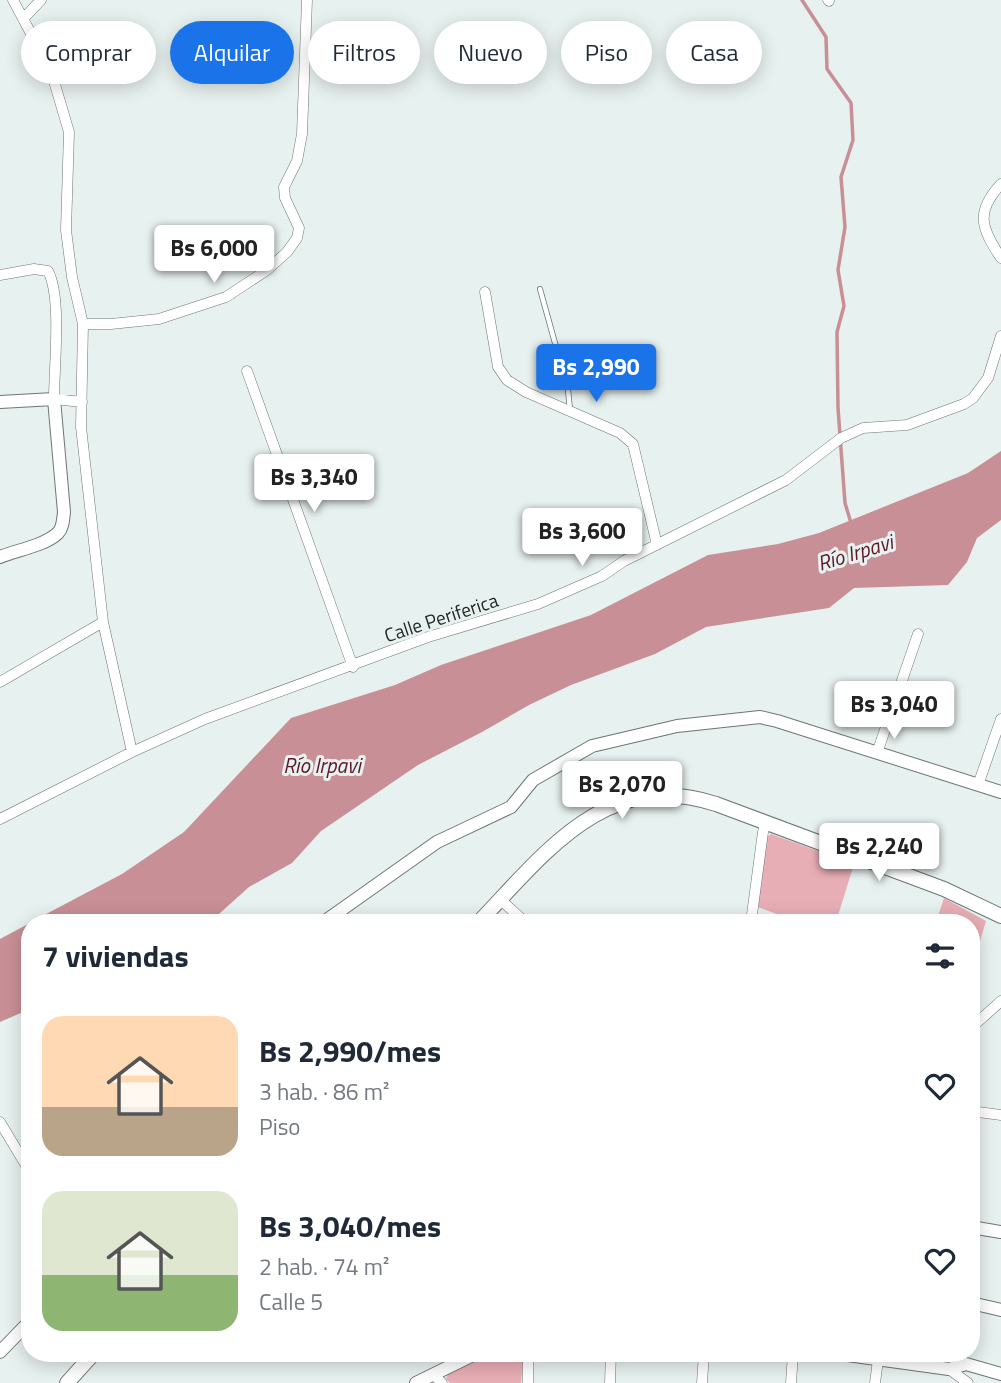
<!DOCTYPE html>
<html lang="es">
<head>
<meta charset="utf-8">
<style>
	body { margin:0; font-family:"Titillium Web",sans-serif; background:#f6f6f7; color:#1f2937; height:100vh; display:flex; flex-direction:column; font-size:26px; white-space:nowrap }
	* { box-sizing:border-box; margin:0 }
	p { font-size:23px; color:#747a83 }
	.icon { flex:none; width:38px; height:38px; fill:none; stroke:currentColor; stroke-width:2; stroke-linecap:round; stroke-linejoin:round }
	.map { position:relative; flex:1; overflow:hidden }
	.drawer { position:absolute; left:21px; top:914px; width:959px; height:448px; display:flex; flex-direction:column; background:#fff; border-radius:28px; box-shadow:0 4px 18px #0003 }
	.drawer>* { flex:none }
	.hud { position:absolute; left:21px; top:21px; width:959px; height:63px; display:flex; gap:14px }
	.price { position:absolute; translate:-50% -60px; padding:0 16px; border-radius:7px; background:#fff; color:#222; font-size:23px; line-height:46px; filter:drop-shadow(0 2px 4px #0008) }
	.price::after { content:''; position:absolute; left:50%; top:42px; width:21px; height:16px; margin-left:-10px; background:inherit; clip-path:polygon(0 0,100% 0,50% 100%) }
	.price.on { background:#1a73e8; color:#fff }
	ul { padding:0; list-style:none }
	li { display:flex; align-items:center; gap:21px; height:175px; padding:0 21px }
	li span { display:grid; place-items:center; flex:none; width:196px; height:140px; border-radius:21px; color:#555 }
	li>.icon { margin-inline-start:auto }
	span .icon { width:84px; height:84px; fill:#fffc; stroke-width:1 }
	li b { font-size:30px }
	h2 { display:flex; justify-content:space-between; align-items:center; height:84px; padding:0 21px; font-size:30px }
	.pill { padding:0 24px; border-radius:32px; background:#fff; box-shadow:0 4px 18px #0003; font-size:24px; line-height:63px }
	.pill.on { background:#1a73e8; color:#fff }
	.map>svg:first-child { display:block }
	.green { fill:#e8aeb5 }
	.water { fill:#c98f96 }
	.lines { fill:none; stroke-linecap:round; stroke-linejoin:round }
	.stream { stroke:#c98f96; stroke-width:3.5 }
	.service-casing { stroke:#6d7674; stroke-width:6 }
	.minor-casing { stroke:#6d7674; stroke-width:11 }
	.tertiary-casing { stroke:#6d7674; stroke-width:14 }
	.secondary-casing { stroke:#6d7674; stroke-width:16 }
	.service { stroke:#fff; stroke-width:4.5 }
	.minor { stroke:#fff; stroke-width:10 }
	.tertiary { stroke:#fff; stroke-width:12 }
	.secondary { stroke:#fff; stroke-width:14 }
	.labels { text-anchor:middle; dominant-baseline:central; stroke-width:6; stroke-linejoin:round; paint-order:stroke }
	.street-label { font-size:19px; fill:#232726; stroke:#e7f1ef }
	.water-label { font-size:21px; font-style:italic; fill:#5d1828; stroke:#e7f1ef }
</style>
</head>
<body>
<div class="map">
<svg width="1001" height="1383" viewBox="0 0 1001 1383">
	<rect width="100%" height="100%" fill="#e7f1ef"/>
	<path class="green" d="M771,834l83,30 -18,58h-38l-40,-15 7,-69z
		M944,898l42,23 -15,50v-49h-35z
		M485,1353h39l-3,30h-71l-4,-4 3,-7z"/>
	<path class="water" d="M1001,451v69l-24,18 -10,24 -19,23 -94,3 -25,20 -123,19 -51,27 -84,31 -42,20 -47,27 -64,33 -97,66 -29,32 -43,24 -39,35h-179l91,-48 62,-42 107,-114 104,-33 46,-20 150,-50 117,-60 70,-11 41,-11 149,-60z
		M30,923v86l-30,13v-83z"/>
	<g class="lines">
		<path class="stream" d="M802,0l24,37 1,32 24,34 2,37 -12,37 4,50 -7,43 6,36 -7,26 1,76 7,95 6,20"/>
		<g class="service-casing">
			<path id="service" d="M540,289l28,101 2,20"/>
		</g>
		<g class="minor-casing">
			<path id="minor" d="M13,0l38,71 18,61 -3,98 6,47 11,47 -2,103 22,195 29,130
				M828,0l1,1
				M23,19l18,-19
				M1001,184c-26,28 -20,44 0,74
				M0,275l34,-6 14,2c14,26 6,96 6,128l28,3
				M485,292l13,75 9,13 19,12 94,41 13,11 24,101
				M83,324h28l48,-5 67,-22 41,-27 20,-18 10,-14 2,-10 -14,-30 -1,-11 13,-26 5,-27 5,-134
				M247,371l106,296
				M0,682l103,-60
				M877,753l41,-119
				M978,785l23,-66
				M0,819l132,-67 73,-33 223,-82 110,-33 64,-28 22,-15 162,-81 55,-42 22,-10 44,-3 57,-21 9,-6 15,-20 13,-42
				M501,900l24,22
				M751,922l12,-90 3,-10
				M971,1028l30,-27
				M971,1111l30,4
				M0,1122l30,50
				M949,1369l19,14
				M434,1375l8,8
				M528,1383v-30
				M610,1383l1,-30
				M702,1383l2,-30
				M791,1383l2,-30
				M875,1383l3,-23"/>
		</g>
		<g class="tertiary-casing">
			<path id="tertiary" d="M0,402l54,-3 10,113c-1,8 -1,16 -6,21 -14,13 -41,17 -58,24
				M324,922l113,-80 74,-35 22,-27 59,-34 85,-20 83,-9 17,4 224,71
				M971,1227l30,5
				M971,1303l30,7
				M0,1352l30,-31
				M833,1353l116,16 17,-5 35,10
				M416,1383l61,-30"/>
		</g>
		<g class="secondary-casing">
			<path id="secondary" d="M479,922c67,-70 128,-154 237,-118l228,85 57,27
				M67,1383l27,-30"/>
		</g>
		<use href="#service" class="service"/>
		<use href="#minor" class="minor"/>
		<use href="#tertiary" class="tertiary"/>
		<use href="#secondary" class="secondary"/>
	</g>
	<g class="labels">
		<g class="street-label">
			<text transform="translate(441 617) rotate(-18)">Calle Periferica</text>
		</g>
		<g class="water-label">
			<text transform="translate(855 552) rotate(-17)">Río Irpavi</text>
			<text x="322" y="765">Río Irpavi</text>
		</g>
	</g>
</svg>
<b class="price" style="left:214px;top:285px">Bs 6,000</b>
<b class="price on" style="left:596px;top:404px">Bs 2,990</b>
<b class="price" style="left:314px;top:514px">Bs 3,340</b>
<b class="price" style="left:582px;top:568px">Bs 3,600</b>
<b class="price" style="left:894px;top:741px">Bs 3,040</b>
<b class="price" style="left:622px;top:821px">Bs 2,070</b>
<b class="price" style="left:879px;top:883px">Bs 2,240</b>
<div class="hud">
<a class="pill">Comprar</a>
<a class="pill on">Alquilar</a>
<a class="pill">Filtros</a>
<a class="pill">Nuevo</a>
<a class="pill">Piso</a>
<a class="pill">Casa</a>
</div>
<section class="drawer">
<h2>7 viviendas<svg class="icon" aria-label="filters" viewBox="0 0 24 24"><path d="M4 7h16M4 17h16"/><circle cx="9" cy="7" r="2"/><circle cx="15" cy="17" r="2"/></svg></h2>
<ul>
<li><span style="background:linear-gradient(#ffd9b3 65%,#b9a48a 0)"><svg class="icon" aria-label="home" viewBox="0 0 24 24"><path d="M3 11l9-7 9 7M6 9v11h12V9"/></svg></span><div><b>Bs 2,990/mes</b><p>3 hab. · 86 m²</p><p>Piso</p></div><svg class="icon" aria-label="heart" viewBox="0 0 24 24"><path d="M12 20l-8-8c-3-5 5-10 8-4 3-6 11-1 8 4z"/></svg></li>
<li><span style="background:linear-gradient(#dfe7d0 60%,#8fb573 0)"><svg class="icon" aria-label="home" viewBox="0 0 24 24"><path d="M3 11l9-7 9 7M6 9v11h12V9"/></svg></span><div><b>Bs 3,040/mes</b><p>2 hab. · 74 m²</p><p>Calle 5</p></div><svg class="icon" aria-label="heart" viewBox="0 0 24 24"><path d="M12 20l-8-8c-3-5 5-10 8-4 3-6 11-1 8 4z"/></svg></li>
</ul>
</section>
</div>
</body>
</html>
